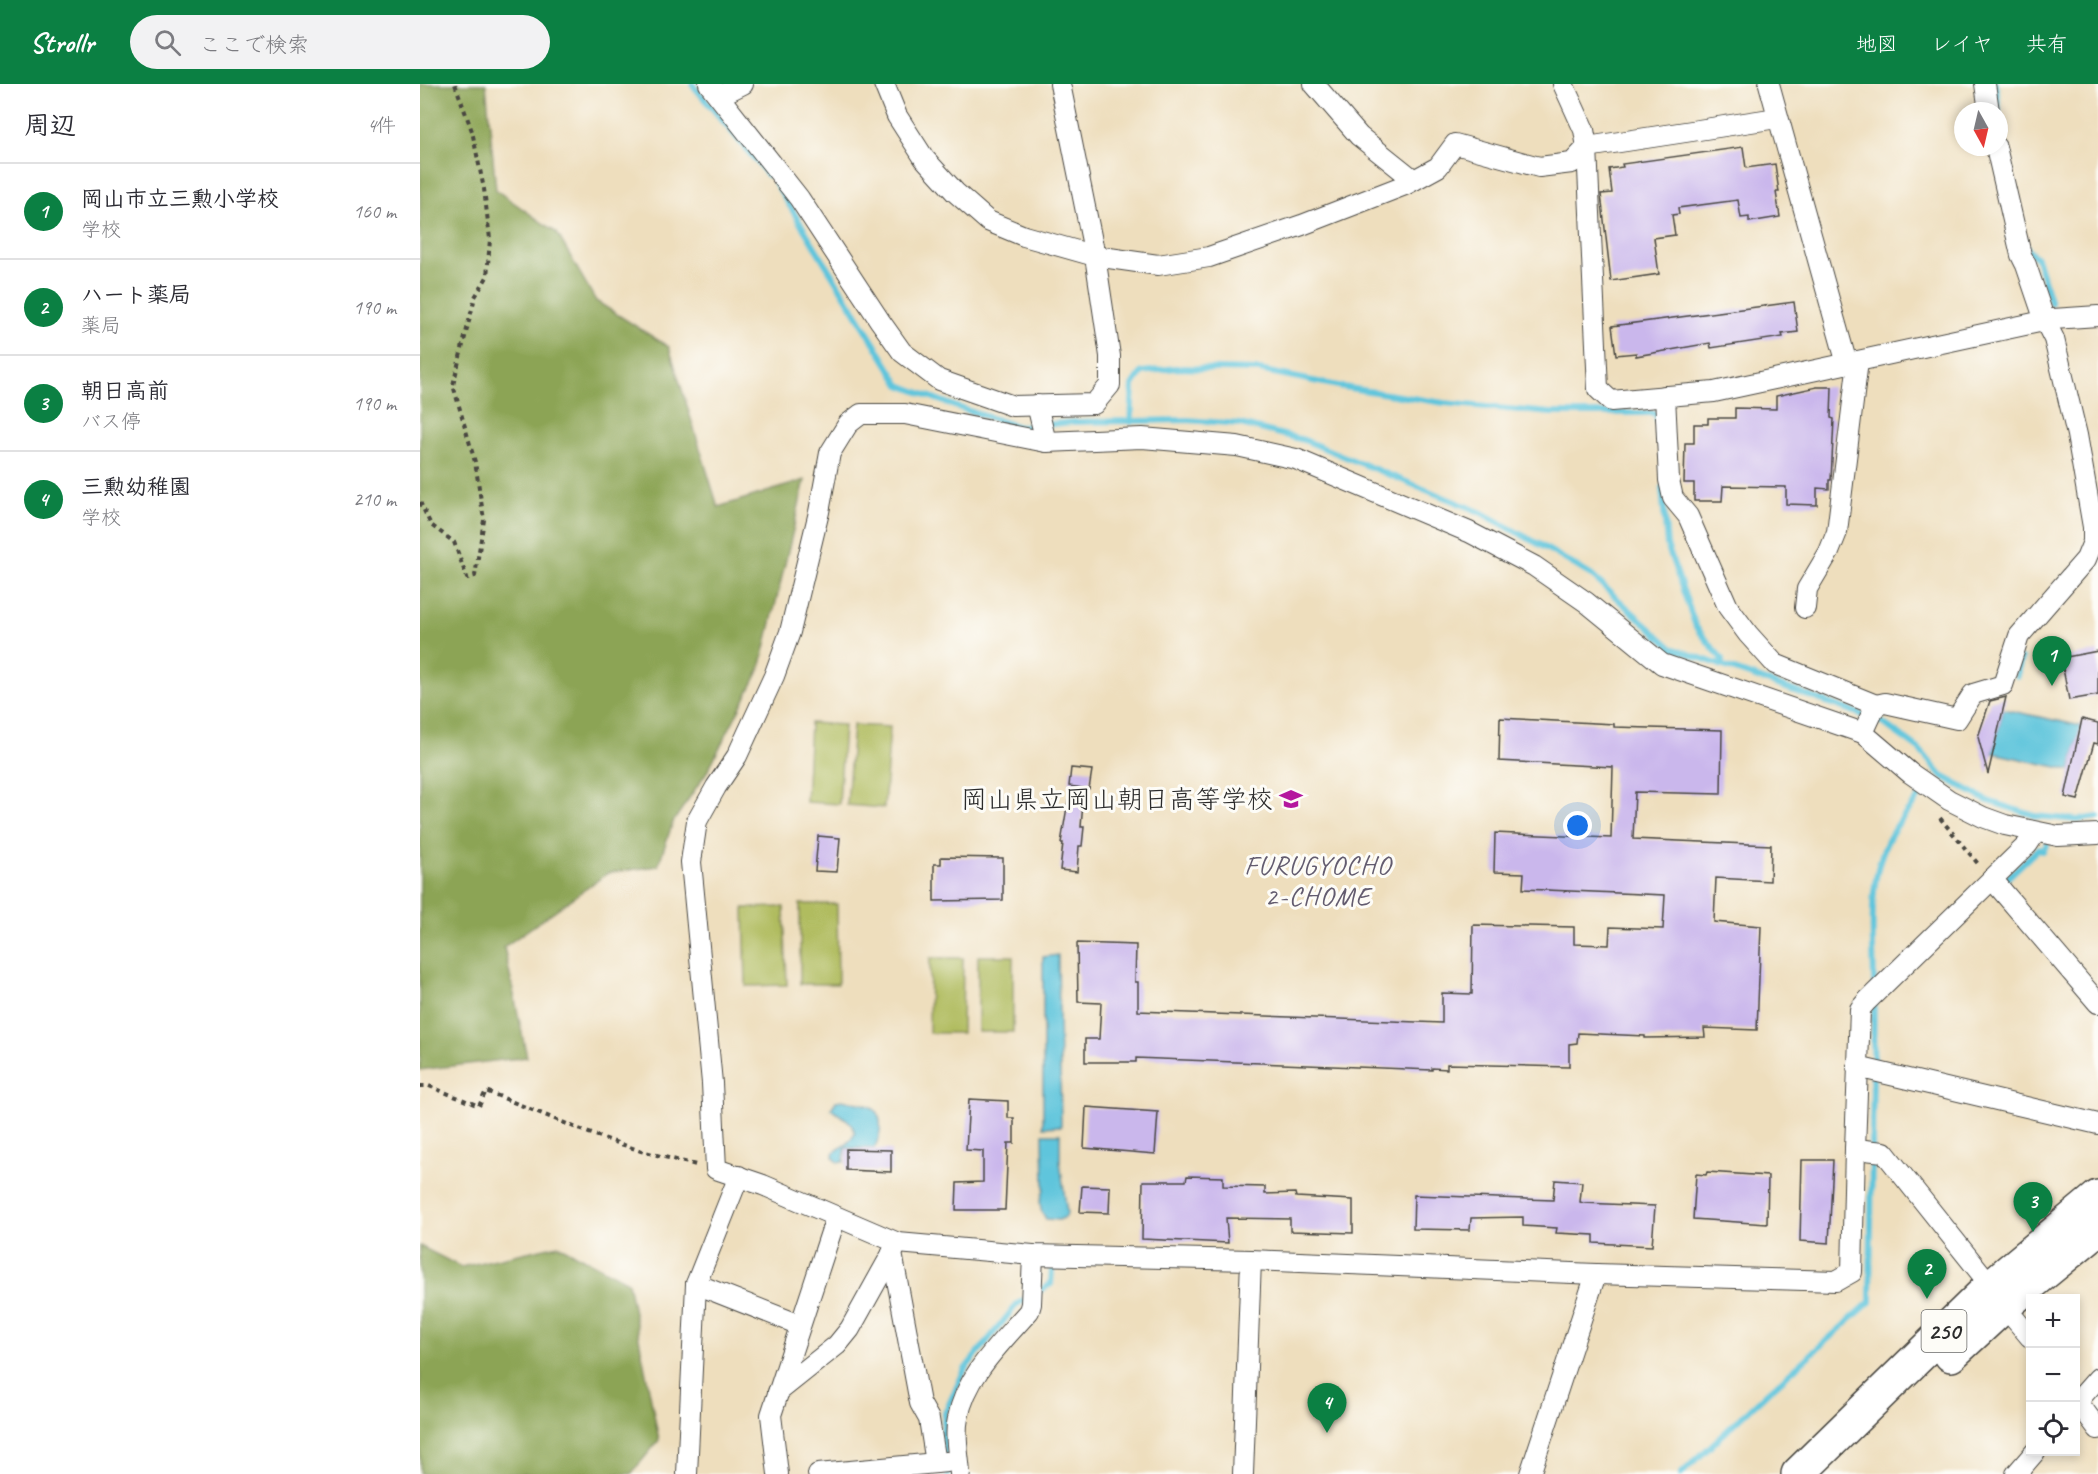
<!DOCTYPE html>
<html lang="ja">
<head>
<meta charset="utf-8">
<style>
  body { margin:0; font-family:Caveat,"Klee One",sans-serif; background:#f2f2f3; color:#2b2b33 }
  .controls { position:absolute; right:18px; bottom:18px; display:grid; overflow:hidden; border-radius:0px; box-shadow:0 3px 9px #0003 }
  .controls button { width:54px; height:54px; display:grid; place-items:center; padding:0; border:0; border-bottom:2px solid #e1e1e2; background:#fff; color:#2b2b33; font:30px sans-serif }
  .compass { position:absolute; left:1534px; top:18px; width:54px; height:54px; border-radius:50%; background:#fff; box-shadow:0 3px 9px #0003; rotate:172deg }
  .you { position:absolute; left:1158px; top:742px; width:21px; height:21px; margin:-15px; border:4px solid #fff; border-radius:50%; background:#1a73e8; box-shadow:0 0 0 9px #1a73e833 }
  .badge { display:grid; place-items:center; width:39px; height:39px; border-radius:50%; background:#0b8043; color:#fff; font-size:20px; font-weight:700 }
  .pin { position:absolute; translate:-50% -50px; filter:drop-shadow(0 2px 3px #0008) }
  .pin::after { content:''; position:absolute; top:32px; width:21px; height:18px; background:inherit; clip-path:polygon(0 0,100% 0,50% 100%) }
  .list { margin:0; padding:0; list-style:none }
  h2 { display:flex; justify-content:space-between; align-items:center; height:78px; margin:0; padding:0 24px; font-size:26px }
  h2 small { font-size:20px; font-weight:400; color:#7c7c81 }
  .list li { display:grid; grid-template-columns:39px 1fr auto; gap:18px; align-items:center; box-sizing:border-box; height:96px; padding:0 24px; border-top:2px solid #e1e1e2 }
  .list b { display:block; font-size:22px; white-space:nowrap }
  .list p { margin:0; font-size:20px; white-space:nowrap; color:#7c7c81 }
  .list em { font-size:20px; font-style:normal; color:#7c7c81 }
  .icon { flex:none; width:33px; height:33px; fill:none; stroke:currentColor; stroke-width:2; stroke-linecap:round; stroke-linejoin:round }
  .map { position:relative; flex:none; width:1678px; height:1390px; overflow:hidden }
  header { display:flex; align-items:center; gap:36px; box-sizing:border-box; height:84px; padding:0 30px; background:#0b8043; color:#fff }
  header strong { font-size:28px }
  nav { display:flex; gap:33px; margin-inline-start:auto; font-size:21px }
  .search { width:420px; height:54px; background:#f2f2f3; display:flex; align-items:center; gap:15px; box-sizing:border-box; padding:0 21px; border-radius:33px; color:#7c7c81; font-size:22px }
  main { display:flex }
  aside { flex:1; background:#fff }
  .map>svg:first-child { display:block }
  .green { fill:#b0bc5e; stroke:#6e7444; stroke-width:1.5 }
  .forest { fill:#8ca455; stroke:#5c6840; stroke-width:1.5 }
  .water { fill:#5fc5dc; stroke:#457884; stroke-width:1.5 }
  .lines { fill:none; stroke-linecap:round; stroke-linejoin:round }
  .stream { stroke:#5fc5dc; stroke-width:6 }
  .building { fill:#cab7ec }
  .street-casing { stroke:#484641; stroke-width:22 }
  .highway-casing { stroke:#484641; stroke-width:36 }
  .path { stroke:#484641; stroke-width:4; stroke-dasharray:4.5 4.5; stroke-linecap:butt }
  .street { stroke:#fff; stroke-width:20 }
  .highway { stroke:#fff; stroke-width:33 }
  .labels { text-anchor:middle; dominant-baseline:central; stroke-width:6; stroke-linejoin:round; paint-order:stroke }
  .shield { fill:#fdfcf7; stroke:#6a6a68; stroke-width:1.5 }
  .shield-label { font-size:24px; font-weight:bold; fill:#2b2b2b }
  .poi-label { font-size:26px; fill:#2b2b2b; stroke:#fdfcf7; text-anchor:end }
  .neighbourhood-label { font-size:27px; letter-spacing:1.5px; fill:#635c6f; stroke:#fdfcf7 }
</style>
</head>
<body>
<header>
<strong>Strollr</strong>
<div class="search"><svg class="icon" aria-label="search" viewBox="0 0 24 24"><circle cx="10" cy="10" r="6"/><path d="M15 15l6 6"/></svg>ここで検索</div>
<nav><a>地図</a><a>レイヤ</a><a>共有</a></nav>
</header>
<main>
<aside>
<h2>周辺<small>4件</small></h2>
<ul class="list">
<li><span class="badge">1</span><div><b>岡山市立三勲小学校</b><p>学校</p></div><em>160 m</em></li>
<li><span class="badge">2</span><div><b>ハート薬局</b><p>薬局</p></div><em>190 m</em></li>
<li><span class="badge">3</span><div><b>朝日高前</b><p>バス停</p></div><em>190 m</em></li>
<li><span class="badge">4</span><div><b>三勲幼稚園</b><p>学校</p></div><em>210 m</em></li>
</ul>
</aside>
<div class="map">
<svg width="1678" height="1390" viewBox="0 0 1678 1390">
  <rect width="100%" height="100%" fill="#fdfcf7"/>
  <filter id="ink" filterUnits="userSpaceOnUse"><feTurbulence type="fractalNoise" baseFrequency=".0167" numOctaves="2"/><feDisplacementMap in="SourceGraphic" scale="12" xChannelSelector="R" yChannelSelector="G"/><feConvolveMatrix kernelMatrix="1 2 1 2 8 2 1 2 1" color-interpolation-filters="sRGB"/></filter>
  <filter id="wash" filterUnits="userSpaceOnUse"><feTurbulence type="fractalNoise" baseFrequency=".008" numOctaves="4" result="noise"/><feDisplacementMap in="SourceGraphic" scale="24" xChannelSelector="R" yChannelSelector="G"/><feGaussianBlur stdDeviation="1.35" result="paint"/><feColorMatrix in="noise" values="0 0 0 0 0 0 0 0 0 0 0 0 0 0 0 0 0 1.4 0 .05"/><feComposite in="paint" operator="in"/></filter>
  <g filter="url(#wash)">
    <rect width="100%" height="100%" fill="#eedebd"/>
    <g class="green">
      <path d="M390 639 424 641 419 720 386 718Z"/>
      <path d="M433 641 470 643 464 724 427 721Z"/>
      <path d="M380 820H417L418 900H380Z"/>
      <path d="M364 823 367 901 326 902 324 824Z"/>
      <rect x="558" y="872" width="35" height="76"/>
      <path d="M510 874H543L542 949H509Z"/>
    </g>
    <g class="forest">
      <path d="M0 0H66L76 106 137 149 176 217 249 263 298 423 385 396 340 585 288 686 253 738 238 782 188 789 84 863 107 973 0 986Z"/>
      <path d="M138 1161 208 1198 239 1356 211 1390H0V1162L41 1183Z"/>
    </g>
    <g class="water">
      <path d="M1583 625 1661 642 1651 686 1573 669Z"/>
      <path d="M638 871 641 1042 623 1043V873Z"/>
      <path d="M422 1016C431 1018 443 1019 451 1023 465 1031 461 1053 454 1064H425L424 1078H418L413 1073 414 1068 427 1060 435 1050C432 1034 421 1033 411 1025L416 1017Z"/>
      <path d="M623 1050H640V1078L647 1129 646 1133 639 1136 626 1135 621 1126 620 1118 624 1105Z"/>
    </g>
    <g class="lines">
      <g class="stream">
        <path d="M272 0 348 91"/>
        <path d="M1576 0 1579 27"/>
        <path d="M1579 31 1584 62"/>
        <path d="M355 98 480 301 537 323 600 343 653 338 767 336 820 340 884 356 1060 428 1124 463 1171 491 1252 564 1460 637 1499 665 1522 692 1568 717 1616 732 1657 736 1678 733"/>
        <path d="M1607 163 1608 166 1617 174 1631 219"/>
        <path d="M711 338 713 301 722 288 756 284 839 286 923 303 1024 319 1131 329H1236L1237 337"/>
        <path d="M1242 404 1247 461 1276 543 1302 575V582"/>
        <path d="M1597 592 1601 575"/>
        <path d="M1583 798 1619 764 1623 767 1627 760"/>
        <path d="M1454 903C1454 853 1445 794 1472 749 1480 736 1491 724 1500 712"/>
        <path d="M528 1390 523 1349 525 1329 545 1285 597 1220 631 1200 632 1185"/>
        <path d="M1261 1390 1347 1309 1450 1218 1454 917"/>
      </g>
    </g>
    <g id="blocks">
      <g class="building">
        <path d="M1323 63 1326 84 1355 80 1359 108H1356L1360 133 1329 138V133L1321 134 1318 116 1258 124 1259 130 1252 131 1255 151 1234 154 1239 190 1191 197 1181 110 1192 109 1189 85 1203 83 1202 80Z"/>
        <path d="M1374 218 1378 248 1362 250 1363 253 1291 264 1290 259 1216 272V269L1196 271 1192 242Z"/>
        <path d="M1397 303H1412L1411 334 1414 335 1411 396H1409V405L1397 404V421L1366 420V403L1303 402 1302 417H1274V399H1264L1265 359H1274V340H1288V334H1315V324L1356 325V312Z"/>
        <path d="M1678 567V611L1649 616 1641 574Z"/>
        <path d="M1586 613 1568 690 1558 653 1570 617Z"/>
        <path d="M1080 634 1194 640V643L1302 646 1301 710 1215 708 1213 755 1351 761 1350 797 1296 794 1294 838 1341 842 1337 946 1284 944 1285 953 1225 954V952L1158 949 1157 959 1149 960V983L1027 980V985L1012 984V986L716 974V978H665V955H679L681 919 658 918 657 859 716 861 715 898H718V927L1022 939V909L1052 910 1053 841 1154 843V860L1189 861 1190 843 1243 845 1245 811 1103 805 1104 789 1074 788 1075 749 1191 754 1193 683 1079 677Z"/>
        <path d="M1662 635 1678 639V660L1674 659 1658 716 1645 713Z"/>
        <path d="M651 684 672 686 669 705 649 702Z"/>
        <path d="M648 717 663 719 661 743H664L662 762H659L657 788 640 786 643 759H641Z"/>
        <path d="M398 752 420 754 417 788 395 787Z"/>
        <path d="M521 773 583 774V816L514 817V780H521Z"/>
        <path d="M549 1015 588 1017V1034H594V1059H588L585 1126H536L537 1099 563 1098V1067L546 1066Z"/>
        <path d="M666 1023 738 1028 735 1070 664 1064Z"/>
        <path d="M426 1065 471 1066V1088L426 1086Z"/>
        <path d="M1382 1076H1413L1409 1159 1380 1157Z"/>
        <path d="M1287 1088 1348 1092 1347 1140 1273 1135 1276 1090 1286 1091Z"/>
        <path d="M767 1092 803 1093V1102L845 1103V1110L875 1109 876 1113 933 1116V1149L870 1147V1135L806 1134 808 1159 722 1155 723 1097H766Z"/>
        <path d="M1135 1096 1162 1098 1160 1118 1163 1119 1235 1122 1232 1162 1174 1159V1151L1136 1149 1137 1144 1103 1142V1133L1051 1134 1050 1146 993 1145 994 1111 1133 1116Z"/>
        <path d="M662 1102 690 1103 689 1129 660 1128Z"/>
      </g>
    </g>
  </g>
  <g filter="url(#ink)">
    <use href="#blocks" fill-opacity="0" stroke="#484641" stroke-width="1.5"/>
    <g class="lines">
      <g class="street-casing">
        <g id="street">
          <path d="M289 0 379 114 460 237 482 268 519 296 593 322 674 320 690 301V272L675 172 640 0"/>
          <path d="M464 0 477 32 504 74 535 108 568 137 604 152 675 172 738 181 789 173 882 141 985 101 1018 83 1035 60 1119 83 1152 79 1167 63 1357 34"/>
          <path d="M894 0 939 52 994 96"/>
          <path d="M1143 0 1164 46 1167 63 1178 305 1191 317 1294 308 1633 235 1678 232"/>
          <path d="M1349 0 1427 280"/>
          <path d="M1565 0 1569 27"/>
          <path d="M299 12 323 0"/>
          <path d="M1245 312 1249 396 1253 414 1268 432 1308 523 1328 550 1355 580 1456 621"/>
          <path d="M617 321 626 358"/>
          <path d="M1385 524 1387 505 1409 468 1417 448 1438 277"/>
          <path d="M1443 649 1456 621 1465 619 1537 635 1553 610 1583 601 1599 552 1666 475 1673 458V443L1657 351 1634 255 1625 237 1606 181 1601 171 1576 63"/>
          <path d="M1616 748 1608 760 1447 917 1440 925 1435 1065 1432 1188 1416 1197 1176 1190 831 1176 613 1171 478 1159 343 1101 296 1085 292 999 271 778 277 737 296 703 317 672 354 592 370 548 399 428 410 369 428 340 441 330H485L626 358 722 354 817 362 876 375 1049 448 1114 482 1166 518 1242 580 1443 649 1490 689 1529 716 1563 733 1585 741 1638 752 1678 750"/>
          <path d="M1572 795 1678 919"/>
          <path d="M1437 983 1678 1040"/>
          <path d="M1435 1065 1464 1068 1571 1202"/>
          <path d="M472 1169 500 1319 509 1335 516 1379"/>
          <path d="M276 1200 380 1241"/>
          <path d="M1584 1222 1610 1253"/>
          <path d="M358 1308 417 1261 430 1245 475 1164"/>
          <path d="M1657 1317 1678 1345"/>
          <path d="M1656 1319 1678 1294"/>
          <path d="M267 1390 276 1200 319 1092"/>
          <path d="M358 1390 351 1331 416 1133"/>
          <path d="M398 1390 527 1378"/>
          <path d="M540 1390C539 1373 534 1351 538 1334 546 1291 581 1259 609 1227L611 1220 613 1171"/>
          <path d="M823 1390 831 1176"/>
          <path d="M1110 1390 1176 1190"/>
          <path d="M1596 1390 1615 1368"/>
        </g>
      </g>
      <g class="highway-casing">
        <g id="highway">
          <path d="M1531 1271 1584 1222 1678 1145"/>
          <path d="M1378 1390 1571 1202 1678 1113"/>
        </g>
      </g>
      <g class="path">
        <path d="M0 418 11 441 34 458 47 494 55 492 64 436 55 378 33 301 55 213 67 193 70 155 64 105 52 47 35 0"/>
        <path d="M1520 734 1559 781"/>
        <path d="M0 1002H9L59 1022 66 1007 169 1049 221 1067 276 1081"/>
      </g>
      <use href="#street" class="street"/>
      <use href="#highway" class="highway"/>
    </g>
  </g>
  <defs>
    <g id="school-bare" transform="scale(1.8)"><path d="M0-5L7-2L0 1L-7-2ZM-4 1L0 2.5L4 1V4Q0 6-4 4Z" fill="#b5179e" stroke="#fdfcf7" stroke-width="2.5" paint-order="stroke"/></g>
  </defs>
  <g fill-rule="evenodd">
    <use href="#school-bare" x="871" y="715"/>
  </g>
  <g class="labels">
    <rect class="shield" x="1501.5" y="1226" width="45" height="42" rx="4.5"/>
    <g class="shield-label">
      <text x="1524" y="1247">250</text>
    </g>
    <g class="poi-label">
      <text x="853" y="715">岡山県立岡山朝日高等学校</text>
    </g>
    <g class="neighbourhood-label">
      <text x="898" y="781">FURUGYOCHO<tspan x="898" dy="31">2-CHOME</tspan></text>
    </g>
  </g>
</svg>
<div class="controls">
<button>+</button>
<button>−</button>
<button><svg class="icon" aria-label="locate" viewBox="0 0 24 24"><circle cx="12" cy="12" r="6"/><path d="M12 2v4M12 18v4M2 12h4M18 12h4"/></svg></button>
</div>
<svg class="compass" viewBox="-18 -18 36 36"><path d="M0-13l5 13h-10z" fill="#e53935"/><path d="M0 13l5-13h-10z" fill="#7c7c81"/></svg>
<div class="you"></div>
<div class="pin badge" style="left:1632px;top:602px">1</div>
<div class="pin badge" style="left:1507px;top:1215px">2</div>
<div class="pin badge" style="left:1613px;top:1148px">3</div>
<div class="pin badge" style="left:907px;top:1349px">4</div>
</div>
</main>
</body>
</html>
